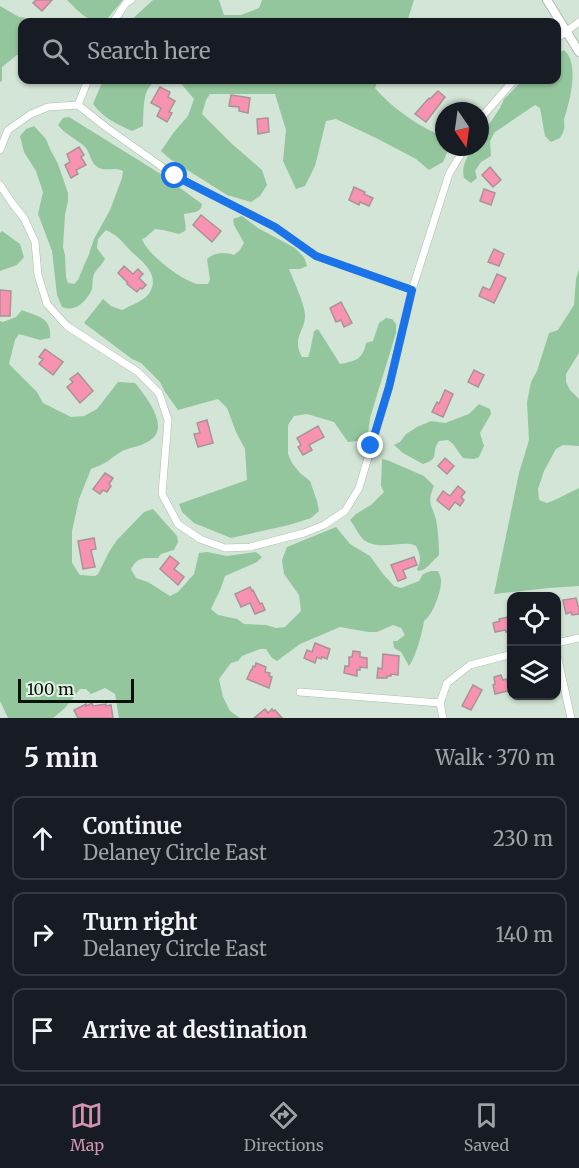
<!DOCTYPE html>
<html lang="en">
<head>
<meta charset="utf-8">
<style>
  body { margin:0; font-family:Merriweather,serif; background:#242831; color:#f1f3f6 }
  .controls { position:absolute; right:18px; bottom:18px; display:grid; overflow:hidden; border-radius:12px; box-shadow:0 2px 4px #0004 }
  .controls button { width:54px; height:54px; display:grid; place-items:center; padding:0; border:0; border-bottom:2px solid #363941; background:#171b24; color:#f1f3f6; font:30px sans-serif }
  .compass { position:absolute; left:435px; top:102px; width:54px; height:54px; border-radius:50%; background:#171b24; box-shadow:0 2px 4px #0004; rotate:167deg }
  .scale { position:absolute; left:18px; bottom:15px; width:116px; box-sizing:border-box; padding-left:6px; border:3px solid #0b120d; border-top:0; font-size:16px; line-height:21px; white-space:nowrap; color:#0b120d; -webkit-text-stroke:4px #e0f3e3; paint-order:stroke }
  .stop { position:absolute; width:18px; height:18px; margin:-14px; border:4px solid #1a73e8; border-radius:50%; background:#fff }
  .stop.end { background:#1a73e8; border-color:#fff; box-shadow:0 2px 6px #0008 }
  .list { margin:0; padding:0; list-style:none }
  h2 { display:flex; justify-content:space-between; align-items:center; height:78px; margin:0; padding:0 24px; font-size:26px }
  h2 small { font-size:20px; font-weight:400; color:#9ea1a6 }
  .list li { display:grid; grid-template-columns:39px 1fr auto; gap:18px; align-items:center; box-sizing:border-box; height:84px; margin:0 12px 12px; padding:0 12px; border:2px solid #363941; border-radius:12px }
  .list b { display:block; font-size:22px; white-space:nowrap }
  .list p { margin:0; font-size:20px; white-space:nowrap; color:#9ea1a6 }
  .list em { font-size:20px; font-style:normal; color:#9ea1a6 }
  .icon { flex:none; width:33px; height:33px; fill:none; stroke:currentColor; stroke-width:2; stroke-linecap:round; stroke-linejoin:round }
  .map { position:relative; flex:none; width:579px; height:718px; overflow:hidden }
  .search { position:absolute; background:#171b24; box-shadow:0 2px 4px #0004; left:18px; right:18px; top:18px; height:66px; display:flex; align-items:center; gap:15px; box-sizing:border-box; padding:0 21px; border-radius:12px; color:#9ea1a6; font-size:22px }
  .sheet { height:366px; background:#171b24 }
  nav { display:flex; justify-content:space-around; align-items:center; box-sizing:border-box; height:84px; border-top:2px solid #363941; background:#171b24; font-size:16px; color:#9ea1a6 }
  nav a { display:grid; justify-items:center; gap:3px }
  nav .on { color:#d293b0 }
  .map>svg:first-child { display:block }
  .green { fill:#94c69e }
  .building { fill:#f793b0; stroke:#a99398; stroke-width:1.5 }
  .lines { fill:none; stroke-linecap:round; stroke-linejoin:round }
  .minor-casing { stroke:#abbdae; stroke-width:8 }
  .tertiary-casing { stroke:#abbdae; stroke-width:10 }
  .minor { stroke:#fff; stroke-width:7 }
  .tertiary { stroke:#fff; stroke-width:8 }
  .route { stroke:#1a73e8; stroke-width:8 }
</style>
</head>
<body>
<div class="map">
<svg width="579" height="718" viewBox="0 0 579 718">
  <rect width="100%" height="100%" fill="#d3e5d6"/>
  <g class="green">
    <path d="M67 0H123L106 20C93 28 76 9 67 0Z"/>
    <path d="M153 0H219L224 15H241L259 8 262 0H414L407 22H129Z"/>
    <path d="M0 6 19 17 55 22H22V55H17L2 67V81L0 82Z"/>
    <path d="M564 50C579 63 571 97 565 116 563 121 565 125 564 130 563 133 561 136 560 138L551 142 545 136 540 108 535 105 495 132 490 141 491 156 481 162 475 171 477 178 471 183 464 178C461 166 467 157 474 147H480V138L500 108 504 99 523 80H556L557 54Z"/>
    <path d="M103 80H162C141 82 144 110 143 126L132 131C115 123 105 119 93 104Z"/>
    <path d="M178 80H378L375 88C393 109 418 126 444 137V147L449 148 443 162 429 170 416 159 378 139 336 119 326 121 315 166 305 186 296 189 283 161 286 130 275 94H210L206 100 202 114 231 143 262 170 267 185 260 196 251 202 227 195 170 159 161 151 174 132 188 116 194 99Z"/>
    <path d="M69 117 164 176 202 204C201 214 192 212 184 214 184 220 187 225 185 231L179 234 163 230 155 229 145 238 142 239C147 254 182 281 198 284 199 284 207 284 208 284L210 280 207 259C215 252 224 252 234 255L240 250 244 243 234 225 233 219 242 216 258 228 295 248 304 257 307 266 300 269H289C293 279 305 305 305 315 306 330 291 337 302 357H308L310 351 314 331 318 329 340 364C356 361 363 359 366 343L373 341 379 323 386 318 392 319 396 324V333L370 418 368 433 358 441 348 442 334 422 307 414 294 416 288 425V454L292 463 300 473 310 481 317 501 319 511 311 518 289 525 231 538 194 523 182 512 179 504 247 480 245 449 236 432 227 408 218 399 178 410 165 392 160 382 141 363 132 359 84 323 103 299 111 306 122 310C131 305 145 301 150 292 161 272 138 259 128 248 119 238 119 237 106 230L98 239 97 248 105 259C102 265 96 270 94 274 92 279 93 284 92 289 87 301 75 313 62 307L57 295 52 251 38 214 43 192 36 171 24 152 20 136 26 129 34 126 46 139 50 149 58 164 68 193V201L65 215 63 247 65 255 66 277 68 283 74 284 78 280 85 263 88 257 94 239 110 210 122 178 123 171C113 166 105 173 96 166 90 161 90 151 84 146 75 138 66 135 58 125L63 118Z"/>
    <path d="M2 231 20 244 24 257 17 265 0 271V233Z"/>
    <path d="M579 269V353L566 374V382L570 390 579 399V446L563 445 556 449 544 471 538 489 539 500 547 503C558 499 568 493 579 488V586L549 588 494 594 519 473 529 440 527 402 531 382 537 371 549 333 558 330 574 305 576 279Z"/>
    <path d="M22 310C38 317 52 317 50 338L40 340 19 334 15 340 9 364 37 392 43 403 71 417 84 416 97 409 118 382 135 383C145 395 167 423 154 437 147 445 133 447 124 450 118 453 113 457 108 461 103 464 97 467 91 469L79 499 72 531V563L80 575 95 576 98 574 109 552 117 540 144 512 153 509 177 536 178 542 174 550 161 554 158 558C144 558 138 556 131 569L136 578 148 582 170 596 178 592 194 574 199 553 207 552 227 556 256 552 262 557 257 562 225 576 221 588 211 609 218 615 237 619 244 624 266 625 276 628 285 627 301 611 299 595 284 574 282 560 287 547 336 527 350 544 370 556 383 574 394 586 401 588 419 581 423 574 431 571H438C439 574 441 577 441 580 442 591 432 616 424 621 423 631 415 659 409 666L401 652 394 648 393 641H397L405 635 401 628 393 625 377 632H368L340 627 300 644 277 661 272 658 266 649H260L242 656 238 661 231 663 219 679 223 697 230 711 240 718H119L115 694 105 688 91 694 86 689H80L65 708 53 718H8L0 701V321L3 322 16 317Z"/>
    <path d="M479 404 490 409 491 414 480 433 484 446 479 457 474 459 463 458 453 444 448 440 439 441C430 453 441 459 423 464L403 453 394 445 400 442 406 434 417 427 431 421 445 423 469 414Z"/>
    <path d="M382 459 387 460 424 476 434 486C427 502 431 504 436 519 438 530 439 544 439 555L428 566 423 570 418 571 417 569C422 560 420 554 416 546 404 539 381 552 364 540 360 537 354 525 350 520L356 514 371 505 384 492 381 486Z"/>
  </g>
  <g class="building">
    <path d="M36 0H52L42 11 33 3Z"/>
    <path d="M160 87 170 92 168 97 175 101 169 112 172 113 167 122 157 116 161 108 151 103Z"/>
    <path d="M438 91 445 97 426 122 415 114 429 98 430 99Z"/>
    <path d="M231 95 250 98 248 113 239 111V107L229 106Z"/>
    <path d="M268 118 269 132 258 134 257 119Z"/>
    <path d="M79 147 84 155 81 157 86 165 76 170 78 174 71 178 65 165 70 162 67 154Z"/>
    <path d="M490 167 501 180 493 187 482 175Z"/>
    <path d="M354 187 365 192 364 194 373 198 369 206 360 202 359 205 349 200Z"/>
    <path d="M484 189 495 193 491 205 480 201Z"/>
    <path d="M201 215 221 231 212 242 193 225Z"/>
    <path d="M494 249 504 254 499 266 488 262Z"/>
    <path d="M124 266 133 274 138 269 143 274 139 278 146 285 142 289 140 288 137 292 127 284 128 283 118 273Z"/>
    <path d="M497 274 506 278 494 303 479 296 483 287 490 290Z"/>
    <path d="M0 290 11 291 10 316H0Z"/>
    <path d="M341 302 352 323 344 327 341 320 336 322 330 308Z"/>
    <path d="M45 349 63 362 53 375 39 364 43 359 39 357Z"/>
    <path d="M474 370 484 375 478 387 468 382Z"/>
    <path d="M78 373 93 391 80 403 67 387 73 382 70 379Z"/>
    <path d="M445 390 453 394 443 417 432 412 437 402 439 404Z"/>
    <path d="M207 420 213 443 198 447 194 434 200 433 197 423Z"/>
    <path d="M318 426 324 437 309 445 312 450 303 455 298 447 301 445 297 438Z"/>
    <path d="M445 458 454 466 447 474 438 466Z"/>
    <path d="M105 473 113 478 109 484 111 486 107 492 103 490 100 494 93 489Z"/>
    <path d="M458 486 465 492 461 497 464 500 460 506 455 502 449 510 437 500 443 491 450 496Z"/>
    <path d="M94 538 96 549 91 550 95 567 83 569 78 541Z"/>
    <path d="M170 556 179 563 174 569 184 577 178 585 160 569Z"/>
    <path d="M414 557 417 565 403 570 406 578 398 581 391 565Z"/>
    <path d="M250 587 252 591 253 590 260 604 262 603 265 610 255 614 250 603 241 607 235 594Z"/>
    <path d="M576 598 578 606H579V614L572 615 571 612 566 614 563 600Z"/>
    <path d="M512 616V630L506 632 505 630 495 632 493 623 500 621 499 619Z"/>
    <path d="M315 643 330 649 327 659 322 657 321 659 317 657 315 663 304 658 307 650 312 652Z"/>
    <path d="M353 651 360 652V657L367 658V668L360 667V670H357V676L344 673 345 666H349V657H352Z"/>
    <path d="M383 654 399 656 398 675 391 674V676H387V678H377L378 668 382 669Z"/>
    <path d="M256 663 266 667 265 672 270 673 269 676 272 677 269 688 247 679 251 670H252L253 666 255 667Z"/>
    <path d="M501 675 503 680 506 679 507 682 510 681 512 690 495 694 493 685 495 684 494 677Z"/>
    <path d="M473 685 482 690 471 710 462 706Z"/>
    <path d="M92 703 93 706 106 704V706L111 705 113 718H78L74 710 86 704V706Z"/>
    <path d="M265 709 268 713 272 709 273 711 275 710 282 718H254Z"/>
  </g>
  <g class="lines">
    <g class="minor-casing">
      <g id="minor">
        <path d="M113 22 126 3 131 0"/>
        <path d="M556 39 579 22"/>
        <path d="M78 105 88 80"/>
        <path d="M480 119 514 80"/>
        <path d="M0 150 8 130 31 114 48 107 78 105 107 128 175 176 275 227 316 256 412 290"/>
        <path d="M0 185 12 203 24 218 35 242 38 275 47 304 67 326 138 372 159 393 168 420 162 494 178 524 200 539 225 548 250 547 304 533 324 525 345 511 359 488 389 387 412 290 449 174 465 147"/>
        <path d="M556 643 579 638"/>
        <path d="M556 650 571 718"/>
        <path d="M300 692 440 703"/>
        <path d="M440 703 447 683 470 665 512 654"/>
        <path d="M440 703 443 718"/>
      </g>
    </g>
    <g class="tertiary-casing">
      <path id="tertiary" d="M547 0 579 52"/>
    </g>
    <use href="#minor" class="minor"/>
    <use href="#tertiary" class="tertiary"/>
  </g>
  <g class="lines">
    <path class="route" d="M175 176 275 227 316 256 412 290 389 387 371 446"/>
  </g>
</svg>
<div class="controls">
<button><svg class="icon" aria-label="locate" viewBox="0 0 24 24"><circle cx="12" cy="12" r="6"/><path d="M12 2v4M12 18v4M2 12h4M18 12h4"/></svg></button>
<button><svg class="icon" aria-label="layers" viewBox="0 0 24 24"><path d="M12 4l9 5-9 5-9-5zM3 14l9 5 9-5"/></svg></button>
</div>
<svg class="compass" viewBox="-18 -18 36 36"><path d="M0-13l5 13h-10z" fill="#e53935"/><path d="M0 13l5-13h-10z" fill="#9ea1a6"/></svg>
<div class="scale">100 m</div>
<div class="stop" style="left:175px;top:176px"></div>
<div class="stop end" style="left:371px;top:446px"></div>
<div class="search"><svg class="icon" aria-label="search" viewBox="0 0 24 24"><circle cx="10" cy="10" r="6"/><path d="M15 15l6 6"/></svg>Search here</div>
</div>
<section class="sheet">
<h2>5 min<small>Walk · 370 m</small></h2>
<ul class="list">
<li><svg class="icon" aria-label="ahead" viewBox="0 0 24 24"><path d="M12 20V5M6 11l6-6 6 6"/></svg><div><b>Continue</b><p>Delaney Circle East</p></div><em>230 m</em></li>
<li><svg class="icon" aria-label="right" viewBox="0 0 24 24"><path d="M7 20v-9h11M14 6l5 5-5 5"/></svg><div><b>Turn right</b><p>Delaney Circle East</p></div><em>140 m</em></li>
<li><svg class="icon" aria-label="arrive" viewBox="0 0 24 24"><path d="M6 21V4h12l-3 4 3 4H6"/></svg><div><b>Arrive at destination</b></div></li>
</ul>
</section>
<nav>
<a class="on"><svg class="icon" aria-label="map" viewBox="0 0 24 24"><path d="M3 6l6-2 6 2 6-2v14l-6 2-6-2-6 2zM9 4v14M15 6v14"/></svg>Map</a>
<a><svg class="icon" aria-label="directions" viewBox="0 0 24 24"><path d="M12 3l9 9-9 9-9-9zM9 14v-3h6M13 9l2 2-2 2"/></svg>Directions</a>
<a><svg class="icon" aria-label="saved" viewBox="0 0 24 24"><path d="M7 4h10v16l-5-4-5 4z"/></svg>Saved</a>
</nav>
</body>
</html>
